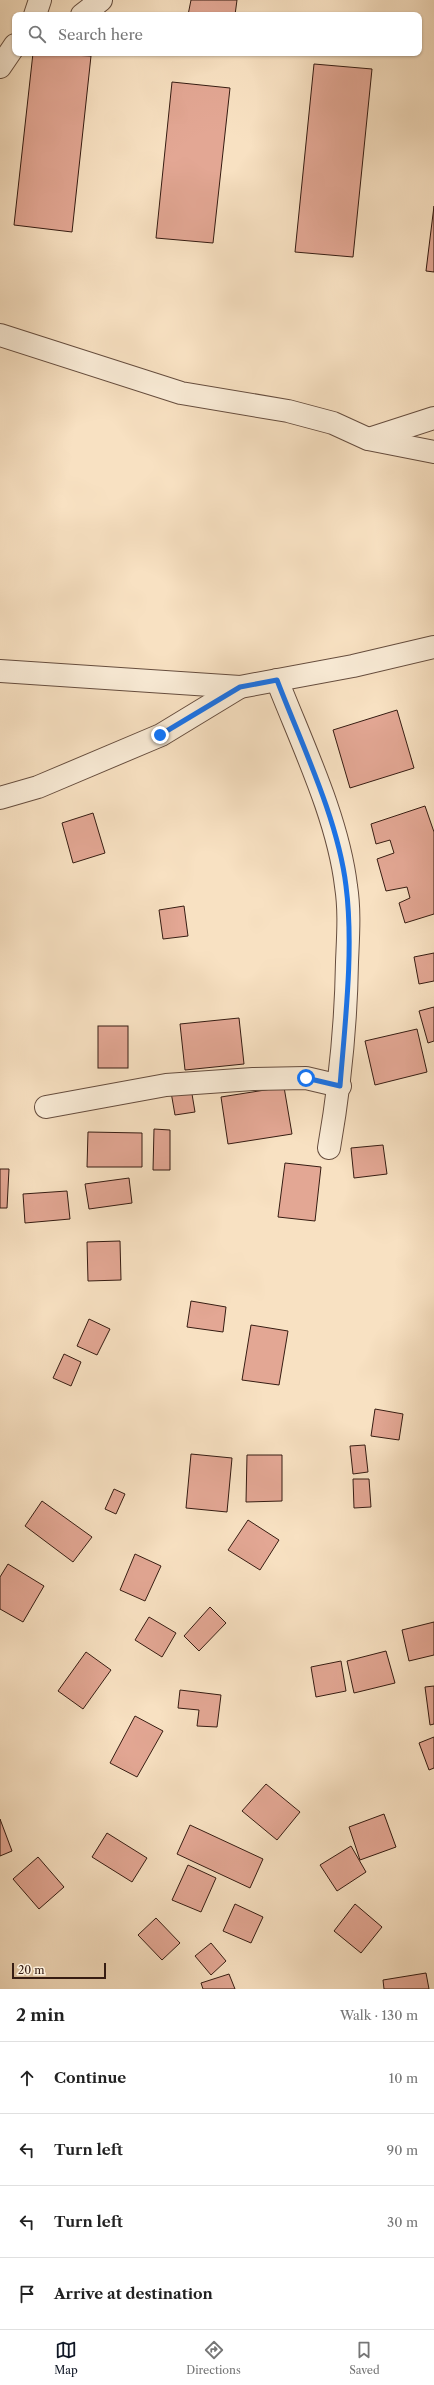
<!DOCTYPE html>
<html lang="en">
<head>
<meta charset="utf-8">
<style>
  body { margin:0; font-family:"Libre Caslon Text",serif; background:#f6f6f6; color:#222 }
  .scale { position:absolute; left:12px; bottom:10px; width:94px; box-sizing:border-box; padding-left:4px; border:2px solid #361c12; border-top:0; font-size:11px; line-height:14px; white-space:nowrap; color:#361c12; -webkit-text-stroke:3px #faecd7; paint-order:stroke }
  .stop { position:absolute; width:12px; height:12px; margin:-9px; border:3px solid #1a73e8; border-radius:50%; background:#fff }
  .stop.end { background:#1a73e8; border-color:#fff; box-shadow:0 1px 4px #0008 }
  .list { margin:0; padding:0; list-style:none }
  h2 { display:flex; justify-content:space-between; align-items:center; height:52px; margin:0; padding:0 16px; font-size:17px }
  h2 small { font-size:13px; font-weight:400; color:#767676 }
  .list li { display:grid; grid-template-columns:26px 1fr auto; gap:12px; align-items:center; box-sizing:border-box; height:72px; padding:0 16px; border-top:1px solid #e0e0e0 }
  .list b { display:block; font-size:15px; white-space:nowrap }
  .list em { font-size:13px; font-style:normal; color:#767676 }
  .icon { flex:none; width:22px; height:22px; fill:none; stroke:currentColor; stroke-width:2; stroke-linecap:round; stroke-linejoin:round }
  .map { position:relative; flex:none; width:434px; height:1989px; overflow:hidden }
  .search { position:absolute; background:#fff; box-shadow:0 1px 3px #0004; left:12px; right:12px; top:12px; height:44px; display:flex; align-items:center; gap:10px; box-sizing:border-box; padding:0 14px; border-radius:8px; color:#767676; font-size:15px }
  .sheet { height:340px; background:#fff }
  nav { display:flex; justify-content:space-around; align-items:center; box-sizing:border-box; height:56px; border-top:1px solid #e0e0e0; background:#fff; font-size:11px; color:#767676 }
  nav a { display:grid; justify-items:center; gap:2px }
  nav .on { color:#111827 }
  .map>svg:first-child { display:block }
  .building { fill:#e3a794; stroke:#361c12 }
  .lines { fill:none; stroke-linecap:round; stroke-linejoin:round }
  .minor-casing { stroke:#664d3e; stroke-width:24 }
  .tertiary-casing { stroke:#664d3e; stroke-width:24 }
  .minor { stroke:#faecd7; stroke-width:22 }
  .tertiary { stroke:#faecd7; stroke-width:22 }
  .route { stroke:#1a73e8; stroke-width:5 }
</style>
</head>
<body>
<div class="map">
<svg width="434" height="1989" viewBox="0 0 434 1989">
  <rect width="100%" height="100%" fill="#f8e1c2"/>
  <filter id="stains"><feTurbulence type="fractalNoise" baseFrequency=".005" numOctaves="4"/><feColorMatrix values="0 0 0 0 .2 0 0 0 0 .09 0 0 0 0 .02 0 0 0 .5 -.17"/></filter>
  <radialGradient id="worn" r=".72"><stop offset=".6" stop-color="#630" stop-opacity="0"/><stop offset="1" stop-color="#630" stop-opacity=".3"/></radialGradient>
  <g class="building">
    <path d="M191 0H237L235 15H188Z"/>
    <path d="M33 53 91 56 72 232 14 225Z"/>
    <path d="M314 64 372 69 353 257 295 252Z"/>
    <path d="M172 82 230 88 213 243 156 238Z"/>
    <path d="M434 206V272L426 271Z"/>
    <path d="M397 710 414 768 350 788 333 730Z"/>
    <path d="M425 806 434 832V914L405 923 399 903 410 898 407 887 386 891 377 859 394 853 390 840 376 844 371 824Z"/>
    <path d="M93 813 105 853 73 863 62 823Z"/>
    <path d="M184 906 188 936 163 939 159 910Z"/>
    <path d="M434 953V981L419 984 414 957Z"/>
    <path d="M434 1007V1041L428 1043 419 1011Z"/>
    <path d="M239 1018 244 1064 185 1070 180 1024Z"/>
    <rect x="98" y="1026" width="30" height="42"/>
    <path d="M417 1029 427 1072 375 1085 365 1041Z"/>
    <path d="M284 1087 292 1134 228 1144 221 1097Z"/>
    <path d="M191 1088 195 1112 175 1115 171 1092Z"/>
    <path d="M154 1129 170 1130V1170H153Z"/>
    <path d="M88 1132 142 1133V1167H87Z"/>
    <path d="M383 1145 387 1174 354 1178 351 1148Z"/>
    <path d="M285 1163 321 1167 315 1221 278 1217Z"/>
    <path d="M0 1169H9L7 1208H0Z"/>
    <path d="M129 1178 132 1203 89 1209 85 1184Z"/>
    <path d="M67 1191 70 1219 25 1223 23 1194Z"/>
    <path d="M120 1241 121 1280 88 1281 87 1242Z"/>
    <path d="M191 1301 226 1307 223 1332 187 1327Z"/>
    <path d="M89 1319 110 1329 97 1355 77 1346Z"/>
    <path d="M251 1325 288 1331 279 1385 242 1380Z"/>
    <path d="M64 1354 81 1362 71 1386 53 1378Z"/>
    <path d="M375 1409 403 1414 399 1440 371 1436Z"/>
    <path d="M365 1445 368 1472 353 1474 350 1446Z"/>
    <path d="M191 1454 232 1458 227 1512 186 1508Z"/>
    <path d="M247 1455H282V1501L246 1502Z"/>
    <path d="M353 1479H369L371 1507 354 1508Z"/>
    <path d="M114 1489 125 1494 116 1514 105 1509Z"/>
    <path d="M42 1501 92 1537 73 1562 25 1526Z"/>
    <path d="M248 1520 279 1540 260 1570 228 1550Z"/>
    <path d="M135 1554 161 1566 145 1601 120 1590Z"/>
    <path d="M8 1564 44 1586 23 1622 0 1609V1577Z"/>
    <path d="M210 1607 226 1623 199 1651 184 1636Z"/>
    <path d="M149 1617 176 1633 162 1657 135 1640Z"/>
    <path d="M434 1622V1655L409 1661 402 1630Z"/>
    <path d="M386 1651 395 1683 354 1693 347 1661Z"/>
    <path d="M86 1652 111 1670 83 1709 58 1691Z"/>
    <path d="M341 1661 346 1691 316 1697 311 1667Z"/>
    <path d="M434 1686V1724L430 1725 425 1687Z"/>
    <path d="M180 1690 221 1695 217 1727 197 1726 199 1710 178 1708Z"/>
    <path d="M135 1716 163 1731 137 1777 110 1763Z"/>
    <path d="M434 1737V1768L429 1770 419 1743Z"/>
    <path d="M266 1784 300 1812 277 1840 242 1811Z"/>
    <path d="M384 1814 396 1847 360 1860 349 1827Z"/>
    <path d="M0 1819 12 1851 0 1856Z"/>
    <path d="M190 1825 263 1859 250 1888 177 1854Z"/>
    <path d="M107 1833 147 1858 132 1882 92 1857Z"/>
    <path d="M351 1846 366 1872 337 1891 320 1865Z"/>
    <path d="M38 1857 64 1887 39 1909 13 1879Z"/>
    <path d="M188 1865 216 1878 201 1912 172 1900Z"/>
    <path d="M235 1904 263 1917 251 1943 223 1931Z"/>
    <path d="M355 1904 382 1927 361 1953 334 1931Z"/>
    <path d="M156 1918 180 1943 162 1960 138 1935Z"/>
    <path d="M211 1943 226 1961 211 1975 195 1956Z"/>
    <path d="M426 1973 429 1989H384L383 1980Z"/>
    <path d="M229 1974 235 1989H203L201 1983Z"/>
  </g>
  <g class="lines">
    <g class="minor-casing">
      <g id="minor">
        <path d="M35 15 40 0"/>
        <path d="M82 15 101 0"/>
        <path d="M0 67 15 45"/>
        <path d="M0 335 181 393 288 411 333 423 368 439 434 452"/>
        <path d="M369 439 434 418"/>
        <path d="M277 680C302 744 338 818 346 886 350 911 348 937 347 962 346 1025 340 1085 329 1148"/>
        <path d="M0 798 38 787 161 735 240 687"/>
        <path d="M46 1107 166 1085 253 1079 306 1078 340 1086"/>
      </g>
    </g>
    <g class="tertiary-casing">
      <path id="tertiary" d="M0 671 240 687 353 666 434 647"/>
    </g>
    <use href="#minor" class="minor"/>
    <use href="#tertiary" class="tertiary"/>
  </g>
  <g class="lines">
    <path class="route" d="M160 735 240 687 277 680C301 743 338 819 346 886 354 948 345 1023 340 1086L306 1078"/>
  </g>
  <rect width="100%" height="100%" filter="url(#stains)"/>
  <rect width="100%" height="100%" fill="url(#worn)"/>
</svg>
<div class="scale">20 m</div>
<div class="stop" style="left:306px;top:1078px"></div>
<div class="stop end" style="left:160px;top:735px"></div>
<div class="search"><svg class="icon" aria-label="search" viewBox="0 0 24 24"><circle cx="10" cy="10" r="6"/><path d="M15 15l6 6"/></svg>Search here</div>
</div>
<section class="sheet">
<h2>2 min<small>Walk · 130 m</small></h2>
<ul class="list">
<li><svg class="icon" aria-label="ahead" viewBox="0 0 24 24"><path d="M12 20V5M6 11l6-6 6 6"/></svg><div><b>Continue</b></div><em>10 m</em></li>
<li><svg class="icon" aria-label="left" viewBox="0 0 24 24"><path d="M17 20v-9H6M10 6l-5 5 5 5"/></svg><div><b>Turn left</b></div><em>90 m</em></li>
<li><svg class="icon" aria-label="left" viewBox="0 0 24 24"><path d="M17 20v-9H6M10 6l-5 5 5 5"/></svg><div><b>Turn left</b></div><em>30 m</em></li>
<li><svg class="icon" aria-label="arrive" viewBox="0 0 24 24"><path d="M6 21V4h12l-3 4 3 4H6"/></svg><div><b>Arrive at destination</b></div></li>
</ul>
</section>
<nav>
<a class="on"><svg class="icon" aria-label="map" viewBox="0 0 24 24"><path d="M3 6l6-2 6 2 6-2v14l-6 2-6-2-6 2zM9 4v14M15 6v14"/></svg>Map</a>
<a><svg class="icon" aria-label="directions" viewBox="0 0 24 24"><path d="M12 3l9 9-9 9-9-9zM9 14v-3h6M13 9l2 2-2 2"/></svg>Directions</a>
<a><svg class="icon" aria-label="saved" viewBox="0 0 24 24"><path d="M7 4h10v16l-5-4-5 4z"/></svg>Saved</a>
</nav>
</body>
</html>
